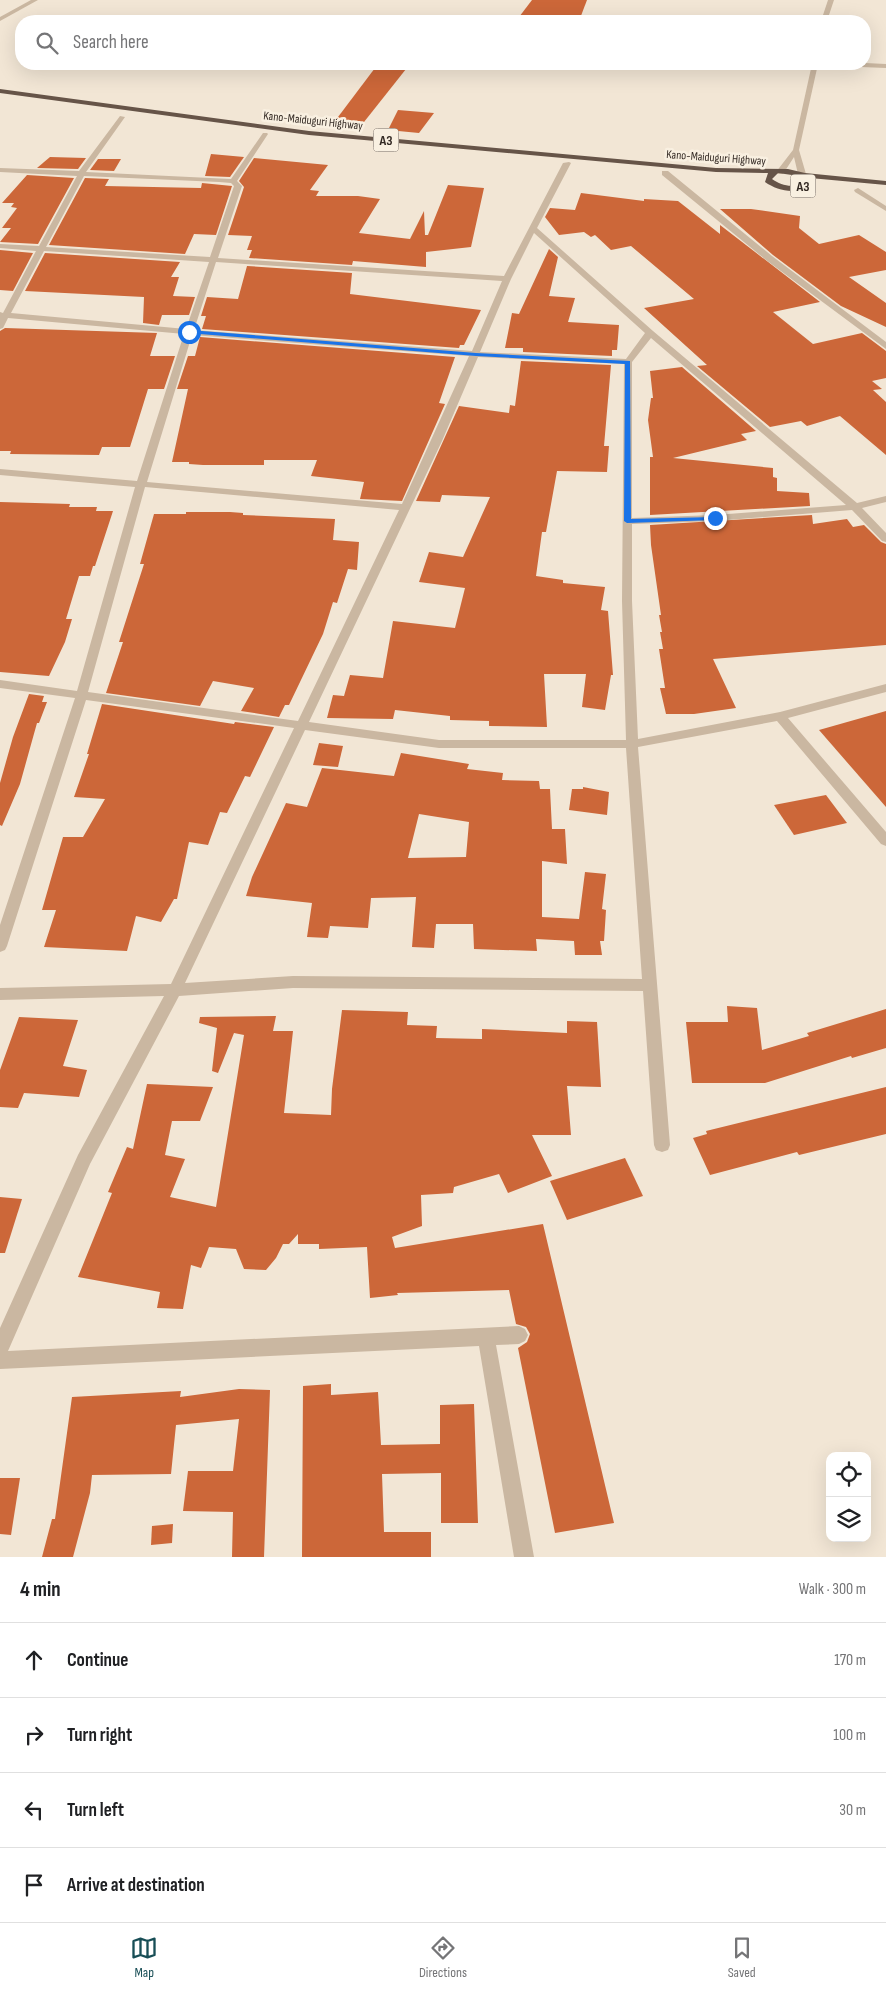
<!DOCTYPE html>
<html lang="en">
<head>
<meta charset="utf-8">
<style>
  body { margin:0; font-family:"Sofia Sans Condensed",sans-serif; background:#f6f6f6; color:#202124 }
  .controls { position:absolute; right:15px; bottom:15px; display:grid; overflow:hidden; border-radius:10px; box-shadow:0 5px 20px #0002 }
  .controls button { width:45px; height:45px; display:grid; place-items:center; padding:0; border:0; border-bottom:1px solid #e0e0e0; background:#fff; color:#202124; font:25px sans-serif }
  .stop { position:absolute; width:15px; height:15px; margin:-11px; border:4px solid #1a73e8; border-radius:50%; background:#fff }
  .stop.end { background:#1a73e8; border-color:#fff; box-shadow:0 1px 5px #0008 }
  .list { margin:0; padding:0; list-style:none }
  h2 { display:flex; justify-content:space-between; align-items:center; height:65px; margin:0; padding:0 20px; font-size:21px }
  h2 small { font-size:16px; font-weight:400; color:#757577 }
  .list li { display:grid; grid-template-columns:32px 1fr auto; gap:15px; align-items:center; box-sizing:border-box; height:75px; padding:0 20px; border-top:1px solid #e0e0e0 }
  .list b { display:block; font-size:19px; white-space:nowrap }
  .list em { font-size:16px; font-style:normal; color:#757577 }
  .icon { flex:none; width:28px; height:28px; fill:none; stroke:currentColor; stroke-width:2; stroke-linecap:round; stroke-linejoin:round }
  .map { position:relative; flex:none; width:886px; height:1557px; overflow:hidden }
  .search { position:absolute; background:#fff; box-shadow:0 5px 20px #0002; left:15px; right:15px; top:15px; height:55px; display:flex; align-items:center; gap:12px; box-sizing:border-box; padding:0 18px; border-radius:20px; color:#757577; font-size:19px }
  .sheet { height:365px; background:#fff }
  nav { display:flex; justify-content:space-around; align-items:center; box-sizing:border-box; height:70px; border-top:1px solid #e0e0e0; background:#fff; font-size:14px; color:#757577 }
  nav a { display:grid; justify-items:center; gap:2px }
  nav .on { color:#184e56 }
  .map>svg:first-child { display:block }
  .building { fill:#cc6739; fill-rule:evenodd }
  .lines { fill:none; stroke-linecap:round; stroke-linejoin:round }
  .minor { fill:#cab7a1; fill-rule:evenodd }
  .trunk { fill:#665448; fill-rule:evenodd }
  .route { fill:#1a73e8 }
  .labels { text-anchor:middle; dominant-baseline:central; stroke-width:5; stroke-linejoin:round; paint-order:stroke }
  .far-street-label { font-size:12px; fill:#342a24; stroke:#f9f0e1 }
  .shield { fill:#f9f0e1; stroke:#6f655d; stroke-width:1 }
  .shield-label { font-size:14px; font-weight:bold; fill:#342a24 }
</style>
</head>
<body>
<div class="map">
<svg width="886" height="1557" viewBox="0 0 886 1557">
  <rect width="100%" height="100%" fill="#f2e6d5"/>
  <g class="building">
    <path d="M532 0H587L579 21H516Z"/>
    <path d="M378 64H410L364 122 335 121Z"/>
    <path d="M398 110 434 113 419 133 388 130Z"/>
    <path d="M211 154 244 157 230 177 205 176Z"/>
    <path d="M50 157 86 158 78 169 37 168Z"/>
    <path d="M254 158 328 165 310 190 319 191 316 196H358L380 199 359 233 410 239 424 211 425 235H428L448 185 484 188 471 247 426 252V267L353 261 352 265 249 258 252 250H247L252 236 228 235 244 187 239 181Z"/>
    <path d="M98 159H121L114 171 90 170Z"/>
    <path d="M27 175 74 178 38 244 0 242 11 228H2L17 208 11 207 14 203H2Z"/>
    <path d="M85 178 109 179 105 186 201 188 202 183 232 186 216 235 194 234 185 254 49 245Z"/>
    <path d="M581 193 644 201V199L678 201 720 234V225L820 302 773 312 813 344 862 333 886 351V378L872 381 882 389 873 390 886 402V455L840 416 807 426 801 421 770 427 697 366 707 365 644 308 694 299 631 246 611 250 595 235 591 237 584 232 559 235 545 217 550 208 575 210Z"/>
    <path d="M720 209H751L800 216 799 228 819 244 859 235 886 252V270L849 277 886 303V327L841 306 773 255Z"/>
    <path d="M549 249 558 257 549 296 575 298 568 322 619 325 617 350H612V356L523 352V348H505L512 313 519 314Z"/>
    <path d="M0 250 33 253 13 291 0 290Z"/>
    <path d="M45 253 180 262 171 277H179L173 296 195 297 189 315H162L159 325 143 323 144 297 25 291Z"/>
    <path d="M247 266 352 273 350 294 481 310 464 345H460L459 348 202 329 206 316H201L207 297 238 299Z"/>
    <path d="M5 328 157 333 150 356H175L164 389H148L130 447H102L99 455 10 454 11 451H0V331Z"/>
    <path d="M200 337 455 357 439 403 445 404 402 501 360 499 364 482 311 476 317 460H264V465H203L189 464V462H172L188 389H177L188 356H195Z"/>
    <path d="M521 361 611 365 604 446H609L607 472 557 471 546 532H542L536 576 563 580V583L605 587 601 610 608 611 613 675H611L605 710 582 707 586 674H544L547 727 489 726V721L450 720V716L395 710 393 719 327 718 333 695 344 696 350 675 383 678 393 621 455 628 465 588 419 582 429 552 463 557 490 497 442 495 440 502 416 501 459 406 509 413 510 405 515 406Z"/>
    <path d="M682 367 756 431 741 434 747 440 673 458 773 468V477L777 478V491L809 493 810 506 650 515V457H653L648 420 651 398H653L650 371Z"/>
    <path d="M0 502 70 504 69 507H97L96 511H113L95 566H93L90 576H79L66 619H72L65 642 49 676 0 672Z"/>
    <path d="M186 512H230L243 513V515L335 519 333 540 359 542 357 570 348 569 337 603 333 602 323 634 289 705H285L279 717 241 711 254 688 213 681 200 706 106 693 123 642H119L144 564H140L154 514H186Z"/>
    <path d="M812 515 813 524 847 519 853 527 864 525 881 542 886 544V645L713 659 736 708 694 714H666L660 688H665L659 649H663L660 632H662L659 615H661L651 545 650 525Z"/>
    <path d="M29 694 44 696 42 702H47L39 723H37L20 784 2 826 0 825V783L13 737Z"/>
    <path d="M102 704 234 724 235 722 274 727 250 777 245 776 227 813 220 812 208 845 189 842 177 899H174L161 922 136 916 127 951 44 947 56 910H42L63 837H83L105 799 74 797 89 754H87Z"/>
    <path d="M886 711V807L819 730Z"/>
    <path d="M319 743 343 746 338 767 313 765Z"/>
    <path d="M401 753 469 764 467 769 503 773 502 780 539 781 540 789H550L552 829H565L567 864 542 861V917L579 919 585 872 606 874 602 909 606 910 604 941H600L602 955H575L574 941 536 939 537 951 474 949 473 924H436L434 948 412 947 416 897 371 898 368 928 330 926 328 938 307 937 312 903 246 896 252 877 286 803 307 807 322 768 394 776ZM419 814 469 822 466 857 408 858Z"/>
    <path d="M583 787 609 792 607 815 569 810 572 789H583Z"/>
    <path d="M826 795 847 823 794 835 774 805Z"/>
    <path d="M727 1006 757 1008 762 1050 809 1036 807 1033 886 1009V1048L852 1058 851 1056 765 1083H692L686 1022H728Z"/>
    <path d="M342 1010 408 1012 407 1025 437 1026 436 1038 482 1039V1029L567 1033V1021L597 1022 601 1087 567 1086 571 1135H532L552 1176 508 1193 499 1174 454 1187 453 1193 421 1195 422 1226 392 1237 395 1248 543 1224 614 1523 555 1533 518 1348 527 1342 530 1334 526 1327 516 1324 509 1290 397 1293 398 1295 370 1298 367 1247 319 1249V1244H298V1234L289 1244H283L276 1258 266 1270 244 1269 236 1249 209 1247 201 1268 191 1265 183 1309 157 1308 160 1292 78 1277 112 1193 108 1192 127 1147 133 1149 147 1084 213 1087 200 1121H172L165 1155 185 1159 170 1197 216 1207 244 1035 234 1033 218 1073 212 1071 217 1028 199 1023 200 1017 276 1016 273 1031H293L284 1113 331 1115 332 1089Z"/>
    <path d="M19 1017 78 1020 63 1066 87 1070 79 1097 24 1093 18 1108 0 1107V1070Z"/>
    <path d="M886 1087V1134L799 1155 797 1152 710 1175 693 1138 707 1134 706 1131Z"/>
    <path d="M625 1158 643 1196 567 1220 550 1181Z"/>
    <path d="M0 1197 22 1199 5 1253H0Z"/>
    <path d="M331 1384V1395L378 1392 381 1445 440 1444V1405L474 1404 478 1523H441V1473L382 1474 384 1532H431V1557H302L303 1386Z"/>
    <path d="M239 1389 270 1390 264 1557H232L233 1512 183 1511 188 1471H233L239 1419 176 1425 171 1474 92 1475 90 1493 73 1557H42L52 1519H55L72 1397 181 1391 180 1397Z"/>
    <path d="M0 1478H20L11 1535 0 1534Z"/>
    <path d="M173 1524 172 1543 151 1545 152 1526Z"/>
  </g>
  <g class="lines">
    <g class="minor">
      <path d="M31 0H38L0 21V17Z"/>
      <path d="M828 0H834L827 21H821Z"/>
      <path d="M865 63 886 64V68L836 66 833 64Z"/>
      <path d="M812 64H818L799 150 806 174 802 176 798 174 794 157 783 174H777L776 172 793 150Z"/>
      <path d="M120 116 125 117 86 172 231 179 263 133H267L268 134 237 181 242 186 218 258 504 276 563 163 569 162 571 163 537 228 653 331 857 503 886 496V502L862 508 886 533V542L882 541 852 510 715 521 632 524V601L638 739 780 712 886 684V692L788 718 886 832V846L881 844 777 721 638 747 670 1145 668 1150 662 1152 656 1150 654 1145 643 991 293 988 179 996 90 1164 8 1351 519 1326 525 1329 528 1335 525 1341 519 1344 496 1345 534 1557H514L479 1346 0 1369V1328L78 1155 164 996 0 1000V988L171 984 294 728 86 700 7 946 5 950 0 952V925L75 698 0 688V680L77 691 135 487 0 475V469L137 481 184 334 8 318 3 328 0 329V312L3 313 36 251 0 248V244L39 246 77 176 0 172V168L79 171ZM84 176 219 182 231 183 234 186 210 257 46 247ZM534 233 645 333 626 359 480 352 511 279ZM44 251 209 262 186 329 11 313ZM216 262 502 281 472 351 194 330ZM192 335 469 356 402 504 147 482ZM651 338 846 505 715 515 632 518V362ZM478 357 624 364 622 601 626 740H439L309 722 442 441ZM145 487 399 510 298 721 88 692ZM305 730 439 748H626L642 979 293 976 185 983Z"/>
      <path d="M662 171H668L772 256 886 342V349L766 260 662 175Z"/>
      <path d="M858 188 886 206V211L855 192 854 190Z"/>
    </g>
    <path class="trunk" d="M0 89 309 131 716 168 788 169 805 173 886 181V185L810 178 813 181C802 196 779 192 765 182L768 173 716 172 309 135 0 93ZM778 173 799 176 805 181C795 189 782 186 772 179Z"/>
  </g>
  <path class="route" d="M189 330 476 353 630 361 631 519 715 517 718 518 715 520 627 523 624 521 625 364 476 356 187 333Z"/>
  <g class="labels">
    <g class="far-street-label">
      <text transform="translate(313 121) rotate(6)">Kano-Maiduguri Highway</text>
      <text transform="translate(716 158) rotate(4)">Kano-Maiduguri Highway</text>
    </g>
    <g class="shield">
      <rect x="373.5" y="128.5" width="25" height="23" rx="4"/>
      <rect x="790.5" y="174.5" width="25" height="23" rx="4"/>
    </g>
    <g class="shield-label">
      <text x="386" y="140">A3</text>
      <text x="803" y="186">A3</text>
    </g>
  </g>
</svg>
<div class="controls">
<button><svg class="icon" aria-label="locate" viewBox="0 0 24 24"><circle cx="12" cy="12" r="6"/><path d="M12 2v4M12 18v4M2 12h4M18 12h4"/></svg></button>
<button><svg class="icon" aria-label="layers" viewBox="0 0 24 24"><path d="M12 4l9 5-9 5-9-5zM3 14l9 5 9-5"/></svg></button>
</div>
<div class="stop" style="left:189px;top:332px"></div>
<div class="stop end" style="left:715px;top:518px"></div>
<div class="search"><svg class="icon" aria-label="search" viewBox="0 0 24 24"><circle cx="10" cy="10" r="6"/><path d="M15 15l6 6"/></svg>Search here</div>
</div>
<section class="sheet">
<h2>4 min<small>Walk · 300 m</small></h2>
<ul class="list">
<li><svg class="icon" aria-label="ahead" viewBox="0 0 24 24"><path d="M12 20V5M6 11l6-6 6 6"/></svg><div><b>Continue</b></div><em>170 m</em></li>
<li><svg class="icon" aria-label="right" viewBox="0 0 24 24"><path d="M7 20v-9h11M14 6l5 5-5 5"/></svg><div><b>Turn right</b></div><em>100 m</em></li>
<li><svg class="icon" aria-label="left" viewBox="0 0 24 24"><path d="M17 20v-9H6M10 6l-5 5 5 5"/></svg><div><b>Turn left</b></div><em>30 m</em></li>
<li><svg class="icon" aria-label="arrive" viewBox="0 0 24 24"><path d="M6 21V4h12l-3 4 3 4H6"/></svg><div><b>Arrive at destination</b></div></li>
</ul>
</section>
<nav>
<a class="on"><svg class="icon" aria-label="map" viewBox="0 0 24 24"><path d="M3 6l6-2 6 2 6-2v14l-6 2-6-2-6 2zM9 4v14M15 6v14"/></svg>Map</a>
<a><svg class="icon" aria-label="directions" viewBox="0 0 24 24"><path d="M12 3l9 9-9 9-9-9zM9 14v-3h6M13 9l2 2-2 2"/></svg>Directions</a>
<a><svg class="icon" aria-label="saved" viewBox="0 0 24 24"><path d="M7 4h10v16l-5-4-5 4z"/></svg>Saved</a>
</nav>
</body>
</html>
